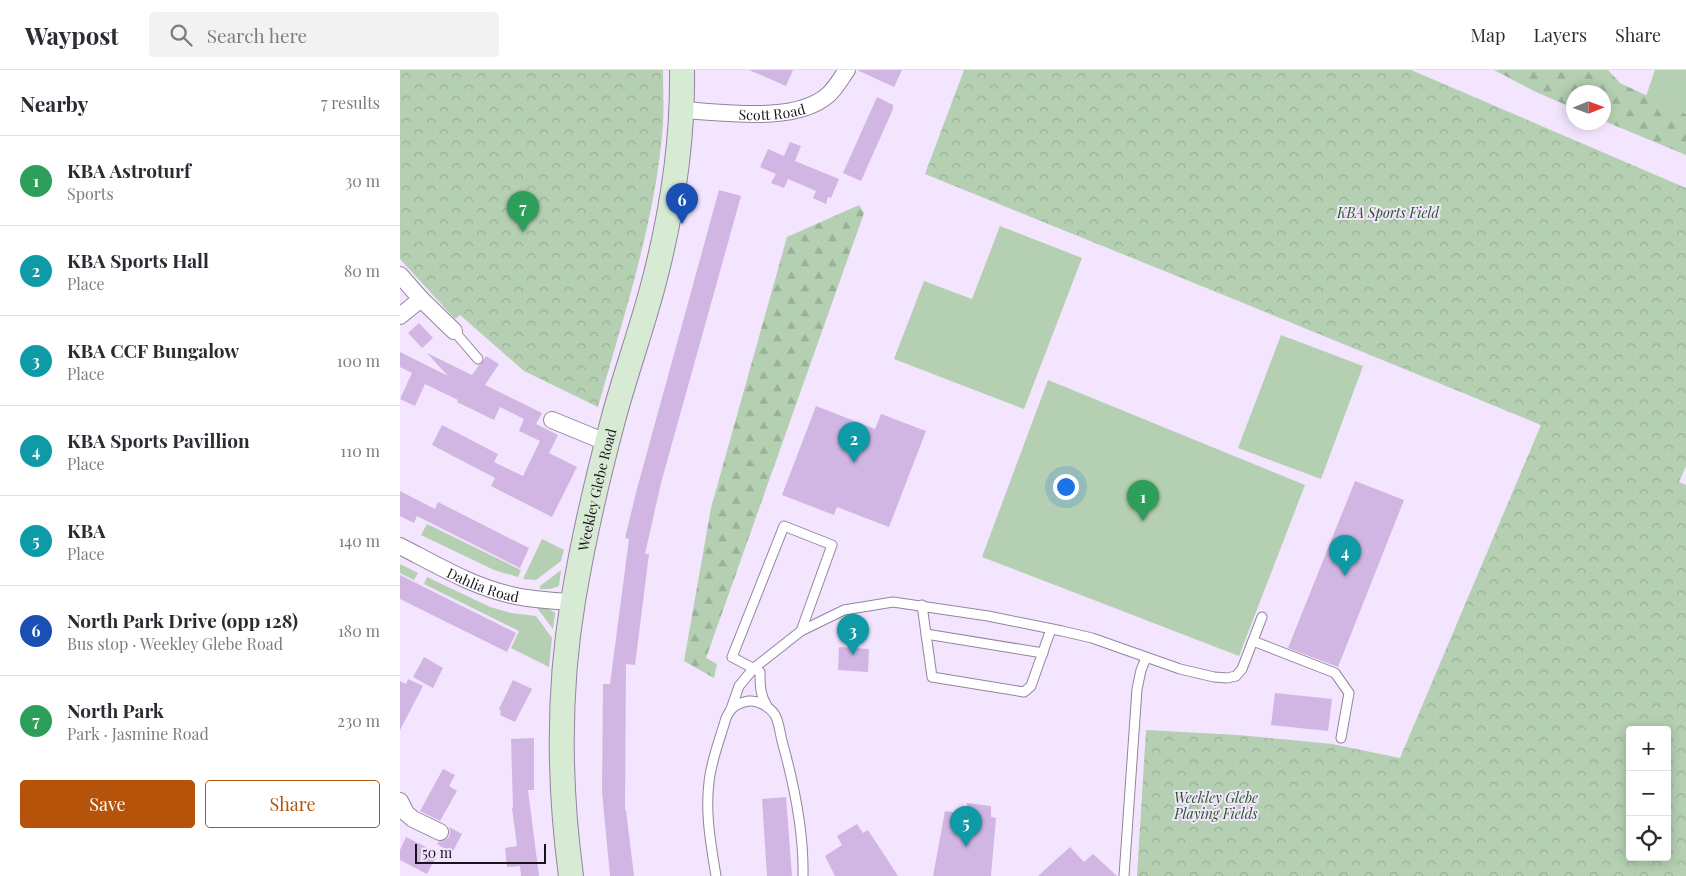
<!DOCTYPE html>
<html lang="en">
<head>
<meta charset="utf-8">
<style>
  body { margin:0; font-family:"Playfair Display",serif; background:#f2f2f3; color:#2b2b33 }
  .controls { position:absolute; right:15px; bottom:15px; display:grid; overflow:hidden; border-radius:5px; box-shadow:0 2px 12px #0003 }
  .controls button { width:45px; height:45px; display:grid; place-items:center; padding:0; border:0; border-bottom:1px solid #e1e1e2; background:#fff; color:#2b2b33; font:25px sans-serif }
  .compass { position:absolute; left:1166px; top:15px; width:45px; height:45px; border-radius:50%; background:#fff; box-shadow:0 2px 12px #0003; rotate:89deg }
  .scale { position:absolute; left:15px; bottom:12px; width:131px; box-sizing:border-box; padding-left:5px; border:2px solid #19131d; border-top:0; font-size:14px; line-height:18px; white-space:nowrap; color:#19131d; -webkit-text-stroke:4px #f3e5fd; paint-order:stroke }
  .you { position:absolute; left:665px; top:416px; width:18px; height:18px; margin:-12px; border:4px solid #fff; border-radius:50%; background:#1a73e8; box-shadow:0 0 0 8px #1a73e833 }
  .badge { display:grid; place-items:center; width:32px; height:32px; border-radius:50%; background:#b45309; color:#fff; font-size:16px; font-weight:700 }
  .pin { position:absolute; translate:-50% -41px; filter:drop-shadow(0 1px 2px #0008) }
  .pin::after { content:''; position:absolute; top:26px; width:18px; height:15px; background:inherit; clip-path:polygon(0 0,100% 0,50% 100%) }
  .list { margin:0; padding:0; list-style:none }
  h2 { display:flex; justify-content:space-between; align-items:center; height:65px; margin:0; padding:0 20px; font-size:21px }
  h2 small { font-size:16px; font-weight:400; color:#7c7c81 }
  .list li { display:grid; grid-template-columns:32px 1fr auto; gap:15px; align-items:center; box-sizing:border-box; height:90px; padding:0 20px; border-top:1px solid #e1e1e2 }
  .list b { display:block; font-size:19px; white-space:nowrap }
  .list p { margin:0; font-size:16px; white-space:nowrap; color:#7c7c81 }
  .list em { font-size:16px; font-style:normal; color:#7c7c81 }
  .actions { display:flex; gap:10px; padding:15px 20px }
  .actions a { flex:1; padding:11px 0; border:1px solid #b45309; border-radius:5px; text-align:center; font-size:18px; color:#b45309 }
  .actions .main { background:#b45309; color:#fff }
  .icon { flex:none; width:28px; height:28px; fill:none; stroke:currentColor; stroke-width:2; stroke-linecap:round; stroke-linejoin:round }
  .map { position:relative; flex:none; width:1286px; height:806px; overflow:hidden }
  header { display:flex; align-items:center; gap:30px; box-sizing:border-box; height:70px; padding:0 25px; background:#fff; border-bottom:1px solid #e1e1e2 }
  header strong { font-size:24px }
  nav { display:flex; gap:28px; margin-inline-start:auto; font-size:18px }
  .search { width:350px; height:45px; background:#f2f2f3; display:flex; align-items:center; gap:12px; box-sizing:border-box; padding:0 18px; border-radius:5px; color:#7c7c81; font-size:19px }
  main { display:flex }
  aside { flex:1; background:#fff }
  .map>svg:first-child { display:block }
  .grass { fill:#b4cfb1 }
  .forest { fill:url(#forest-firs) }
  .park { fill:url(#park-crowns); fill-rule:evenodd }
  .building { fill:#d1b6e3 }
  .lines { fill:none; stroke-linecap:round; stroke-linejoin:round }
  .lane-casing { stroke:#9584a0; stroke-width:11 }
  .street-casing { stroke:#9584a0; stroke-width:18 }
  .secondary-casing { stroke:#9584a0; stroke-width:26 }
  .lane { stroke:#fff; stroke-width:9 }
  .street { stroke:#fff; stroke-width:16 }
  .secondary { stroke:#d6ead4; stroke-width:24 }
  .labels { text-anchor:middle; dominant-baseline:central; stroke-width:4; stroke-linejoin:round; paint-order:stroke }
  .street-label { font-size:14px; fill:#19131d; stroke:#f3e5fd }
  .park-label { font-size:14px; font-style:italic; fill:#275823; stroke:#f3e5fd }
</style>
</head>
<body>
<header>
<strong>Waypost</strong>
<div class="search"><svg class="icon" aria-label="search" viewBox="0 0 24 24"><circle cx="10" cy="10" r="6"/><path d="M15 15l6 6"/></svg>Search here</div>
<nav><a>Map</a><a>Layers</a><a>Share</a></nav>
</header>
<main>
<aside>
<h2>Nearby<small>7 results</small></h2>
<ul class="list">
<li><span class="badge" style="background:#2e9e5b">1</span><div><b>KBA Astroturf</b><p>Sports</p></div><em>30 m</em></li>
<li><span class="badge" style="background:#0f9aa8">2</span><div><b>KBA Sports Hall</b><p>Place</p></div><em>80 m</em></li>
<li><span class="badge" style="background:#0f9aa8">3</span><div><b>KBA CCF Bungalow</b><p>Place</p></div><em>100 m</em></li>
<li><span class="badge" style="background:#0f9aa8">4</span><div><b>KBA Sports Pavillion</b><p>Place</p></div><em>110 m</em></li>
<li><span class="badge" style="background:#0f9aa8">5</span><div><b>KBA</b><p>Place</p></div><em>140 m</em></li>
<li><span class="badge" style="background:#1a4fb4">6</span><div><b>North Park Drive (opp 128)</b><p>Bus stop · Weekley Glebe Road</p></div><em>180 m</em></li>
<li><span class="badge" style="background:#2e9e5b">7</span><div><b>North Park</b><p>Park · Jasmine Road</p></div><em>230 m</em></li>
</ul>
<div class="actions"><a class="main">Save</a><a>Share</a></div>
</aside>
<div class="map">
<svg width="1286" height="806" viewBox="0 0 1286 806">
  <defs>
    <pattern id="forest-firs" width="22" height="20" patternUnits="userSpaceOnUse" patternTransform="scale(1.25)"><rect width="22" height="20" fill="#b4cfb1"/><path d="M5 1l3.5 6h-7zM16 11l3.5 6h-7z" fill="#9ab198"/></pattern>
    <pattern id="park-crowns" width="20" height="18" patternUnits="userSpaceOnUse" patternTransform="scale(1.25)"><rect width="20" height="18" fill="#b4cfb1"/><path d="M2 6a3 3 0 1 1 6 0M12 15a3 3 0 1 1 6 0" fill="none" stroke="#9ab198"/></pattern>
  </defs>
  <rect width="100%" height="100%" fill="#f3e5fd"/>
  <g class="grass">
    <path d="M1255 0H1286V44L1246 26Z"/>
    <path d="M600 156 682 188 624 339 494 289 524 211 572 229Z"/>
    <path d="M881 265 963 296 921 409 838 378Z"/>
    <path d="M648 310 905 415 839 586 582 487Z"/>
    <path d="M27 454 121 500 118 507 94 500 21 465Z"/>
    <path d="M142 469 164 480 161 491 136 510 123 509Z"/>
    <path d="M0 494 18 503 14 510 0 503Z"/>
    <path d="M161 500 159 516 150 519H140V516Z"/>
    <path d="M27 507 90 537 111 543 136 546 152 568 149 597 111 578 119 561 24 514Z"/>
    <path d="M138 536 146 537 155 543 153 559 137 538Z"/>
  </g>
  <g class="forest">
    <path d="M1094 0H1208L1220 13 1286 44V85L1204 51V22H1174L1173 38 1136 22Z"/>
    <path d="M459 135 464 143 306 588 317 594 314 608 284 591 311 438 387 167Z"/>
  </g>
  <g class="park">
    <path d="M0 0H263C263 18 264 36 263 54 256 150 224 244 198 337L124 301 60 245 55 249 0 189Z"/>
    <path d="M564 0H1011L1286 118V396L1279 412 1286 415V806H737L746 660 838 665 932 674 1000 688 1141 355 831 228 525 104ZM1230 660H1267V787H1230Z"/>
  </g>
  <g class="building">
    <path d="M349 0H393L386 16Z"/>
    <path d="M457 0H502L494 17Z"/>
    <path d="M477 27 493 35V39L461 111 443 103Z"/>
    <path d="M390 72 401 76 395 91 439 109 431 128 428 127 426 134 413 128 416 121 388 109 384 118 371 113 376 104 360 97 368 79 384 86Z"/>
    <path d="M319 120 341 126 261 413 245 484H249L235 595 226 594 225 740H226L234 806H210L202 722 203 614H210L229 469 225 468 237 419Z"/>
    <path d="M19 253 33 268 22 278 8 263Z"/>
    <path d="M0 282 48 306 27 283 72 305 79 295 82 293 86 286 99 294 85 315 142 343 136 354 158 365 149 383 177 397 152 447 91 416 95 408 32 375 42 355 98 384 94 392 123 406 140 371 119 361 124 349 100 337 94 350 57 332 58 330 25 314 15 336 0 329 12 303 0 297Z"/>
    <path d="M416 336 475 359 481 344 526 361 489 457 437 437 434 445 382 425Z"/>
    <path d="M955 411 1004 430 938 597 888 578Z"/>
    <path d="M0 421 35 439 38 432 129 478 120 498 17 446 14 453 0 446Z"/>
    <path d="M0 505 116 563 107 582 0 529Z"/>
    <path d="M439 577 469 579 468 602 438 600Z"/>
    <path d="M24 587 43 598 33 618 13 607Z"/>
    <path d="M8 609 23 616 0 660V611L6 614Z"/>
    <path d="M113 610 132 619 115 652 100 645 101 641 99 639Z"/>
    <path d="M875 623 932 629 928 661 871 655Z"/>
    <path d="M134 668V720H128L139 806H121L120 796 107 797 105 778 117 776 112 738 113 737 111 669Z"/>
    <path d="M43 699 55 705 49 716 57 721 40 751 20 741Z"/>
    <path d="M386 727 392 806H367L362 729Z"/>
    <path d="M567 733 591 736V747L596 748 591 806H533L545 741 567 744Z"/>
    <path d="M457 754 463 763 468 760 498 806H435L425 786 442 775 437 766Z"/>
    <path d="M49 757 62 764 52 783 37 774 38 772 45 770 49 767 50 762Z"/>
    <path d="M6 767 38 783 27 804 0 790V780Z"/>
    <path d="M670 777 684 792 693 784 717 806H638Z"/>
  </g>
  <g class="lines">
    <g class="lane-casing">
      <g id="lane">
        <path d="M54 261 78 289"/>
        <path d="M522 535 532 607 624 622 631 616 651 559"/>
        <path d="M526 564 643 583"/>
        <path d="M853 571 935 603 949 623 941 668"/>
        <path d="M367 636C360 625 360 615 360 602L332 587 384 456 432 475 401 561"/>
        <path d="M331 639 339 616 354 598 401 561 444 540 493 532 588 546 662 561 692 568 780 599 814 607 827 608 836 606 842 599 862 547"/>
        <path d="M316 806C311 775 305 744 309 712 311 691 320 669 326 648 331 637 337 633 349 631 358 630 370 637 375 645 379 652 380 663 382 671 394 714 404 760 403 806"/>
        <path d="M724 806 737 619 741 600 746 588"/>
      </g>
    </g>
    <g class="street-casing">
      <g id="street">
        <path id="s1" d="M281 40C323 42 395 54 428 25 436 18 441 8 447 0"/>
        <path d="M0 205 21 229 54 261"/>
        <path d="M0 246 21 229"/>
        <path d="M152 350 208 373"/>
        <path id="s2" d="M0 476C37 495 75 518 116 526 134 530 154 531 173 532"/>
        <path d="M0 731 6 743 13 749 40 762"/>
      </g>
    </g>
    <g class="secondary-casing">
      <g id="secondary">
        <path id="s3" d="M171 806C159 716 158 621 173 531 183 470 197 410 213 350 226 301 244 253 256 204 273 137 283 69 282 0"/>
      </g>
    </g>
    <use href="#lane" class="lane"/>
    <use href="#street" class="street"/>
    <use href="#secondary" class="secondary"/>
  </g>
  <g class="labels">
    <g class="street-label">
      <text stroke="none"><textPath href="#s1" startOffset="91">Scott Road</textPath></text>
      <text stroke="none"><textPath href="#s3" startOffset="390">Weekley Glebe Road</textPath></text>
      <text stroke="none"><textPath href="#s2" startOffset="92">Dahlia Road</textPath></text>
    </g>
    <g class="park-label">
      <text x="988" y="142">KBA Sports Field</text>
      <text x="816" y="727">Weekley Glebe<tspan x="816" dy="16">Playing Fields</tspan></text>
    </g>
  </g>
</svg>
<div class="controls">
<button>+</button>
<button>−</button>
<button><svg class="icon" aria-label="locate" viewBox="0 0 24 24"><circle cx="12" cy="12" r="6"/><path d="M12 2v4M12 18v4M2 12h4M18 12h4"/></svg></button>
</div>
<svg class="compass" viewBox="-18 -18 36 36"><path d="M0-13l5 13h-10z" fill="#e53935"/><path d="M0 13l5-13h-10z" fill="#7c7c81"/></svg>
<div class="scale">50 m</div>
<div class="you"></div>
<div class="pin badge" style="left:743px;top:451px;background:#2e9e5b">1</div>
<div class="pin badge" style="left:454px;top:393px;background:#0f9aa8">2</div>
<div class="pin badge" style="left:453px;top:585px;background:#0f9aa8">3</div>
<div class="pin badge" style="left:945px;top:506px;background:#0f9aa8">4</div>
<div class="pin badge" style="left:566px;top:777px;background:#0f9aa8">5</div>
<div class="pin badge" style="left:282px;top:154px;background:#1a4fb4">6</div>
<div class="pin badge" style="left:123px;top:162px;background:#2e9e5b">7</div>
</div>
</main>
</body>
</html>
